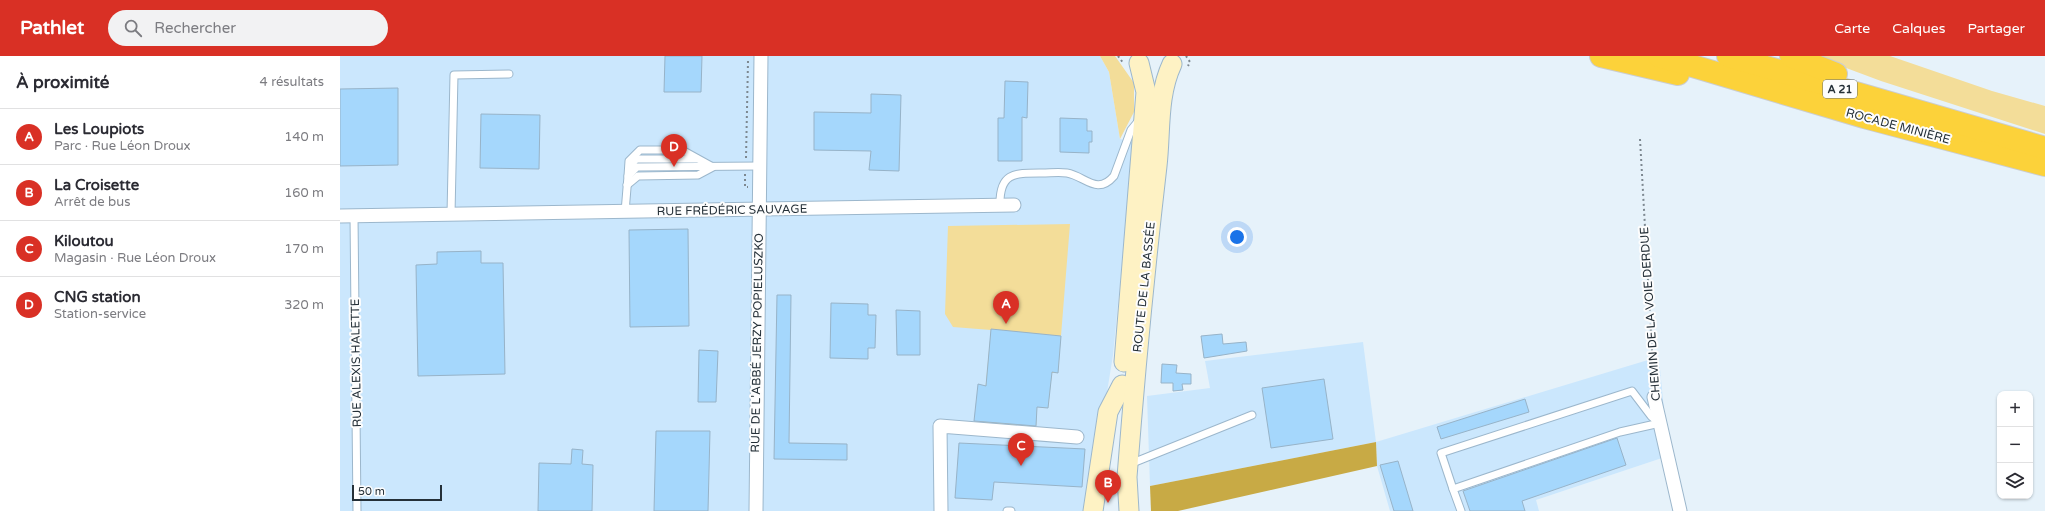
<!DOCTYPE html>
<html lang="fr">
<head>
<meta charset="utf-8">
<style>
  body { margin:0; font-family:"Varela Round",sans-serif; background:#f2f2f3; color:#2b2b33 }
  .controls { position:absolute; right:12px; bottom:12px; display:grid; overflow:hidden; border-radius:8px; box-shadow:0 1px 3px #0004 }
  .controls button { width:36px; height:36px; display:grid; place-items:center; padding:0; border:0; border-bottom:1px solid #e1e1e2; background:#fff; color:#2b2b33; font:20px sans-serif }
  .scale { position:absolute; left:12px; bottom:10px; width:90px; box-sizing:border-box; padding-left:4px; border:2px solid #253038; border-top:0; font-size:11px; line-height:14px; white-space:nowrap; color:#253038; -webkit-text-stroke:3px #fdfdfd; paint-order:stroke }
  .you { position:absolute; left:897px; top:181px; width:14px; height:14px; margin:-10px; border:3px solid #fff; border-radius:50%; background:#1a73e8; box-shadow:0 0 0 6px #1a73e833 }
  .badge { display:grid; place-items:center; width:26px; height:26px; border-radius:50%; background:#d93025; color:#fff; font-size:13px; font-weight:700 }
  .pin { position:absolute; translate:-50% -33px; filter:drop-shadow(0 1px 2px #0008) }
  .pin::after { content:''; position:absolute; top:21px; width:14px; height:12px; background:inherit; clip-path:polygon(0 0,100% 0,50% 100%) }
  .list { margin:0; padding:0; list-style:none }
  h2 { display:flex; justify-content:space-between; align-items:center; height:52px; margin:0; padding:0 16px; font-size:17px }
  h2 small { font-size:13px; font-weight:400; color:#7c7c81 }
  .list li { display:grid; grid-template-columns:26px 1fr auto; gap:12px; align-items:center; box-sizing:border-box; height:56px; padding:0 16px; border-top:1px solid #e1e1e2 }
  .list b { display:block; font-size:15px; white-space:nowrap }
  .list p { margin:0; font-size:13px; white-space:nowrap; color:#7c7c81 }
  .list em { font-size:13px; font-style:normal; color:#7c7c81 }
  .icon { flex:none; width:22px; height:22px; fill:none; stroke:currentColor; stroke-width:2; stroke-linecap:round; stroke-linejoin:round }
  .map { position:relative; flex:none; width:1705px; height:455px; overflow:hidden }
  header { display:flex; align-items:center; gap:24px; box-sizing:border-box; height:56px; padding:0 20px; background:#d93025; color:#fff }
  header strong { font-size:19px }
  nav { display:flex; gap:22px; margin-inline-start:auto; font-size:14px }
  .search { width:280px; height:36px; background:#f2f2f3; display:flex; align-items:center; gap:10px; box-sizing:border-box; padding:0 14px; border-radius:22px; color:#7c7c81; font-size:15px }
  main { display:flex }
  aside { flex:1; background:#fff }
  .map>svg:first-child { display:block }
  .built { fill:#cbe7fd }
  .green { fill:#f3dd99 }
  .forest { fill:#c8aa45 }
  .building { fill:#a5d7fc; stroke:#97b3c8 }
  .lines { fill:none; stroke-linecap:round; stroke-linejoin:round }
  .service-casing { stroke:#9cb7cc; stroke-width:9 }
  .minor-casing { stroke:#9cb7cc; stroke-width:15 }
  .secondary-casing { stroke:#9cb7cc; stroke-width:21 }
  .motorway-casing { stroke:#cbcdcf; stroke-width:24 }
  .path { stroke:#7d8890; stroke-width:2; stroke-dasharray:2 3; stroke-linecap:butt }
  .service { stroke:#fff; stroke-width:7 }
  .minor { stroke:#fff; stroke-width:13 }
  .secondary { stroke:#fef2c4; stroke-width:19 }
  .motorway { stroke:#fcd23a; stroke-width:22 }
  .labels { text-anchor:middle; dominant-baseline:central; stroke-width:4; stroke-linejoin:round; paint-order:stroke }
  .shield { fill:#fdfdfd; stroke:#666e73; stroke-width:1 }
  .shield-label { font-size:11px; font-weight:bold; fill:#253038 }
  .street-label { font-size:12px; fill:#253038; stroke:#fdfdfd }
</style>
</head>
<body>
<header>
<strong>Pathlet</strong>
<div class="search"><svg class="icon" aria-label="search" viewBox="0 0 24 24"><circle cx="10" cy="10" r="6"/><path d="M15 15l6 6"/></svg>Rechercher</div>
<nav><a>Carte</a><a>Calques</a><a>Partager</a></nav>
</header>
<main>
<aside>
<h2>À proximité<small>4 résultats</small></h2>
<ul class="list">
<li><span class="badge">A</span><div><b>Les Loupiots</b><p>Parc · Rue Léon Droux</p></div><em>140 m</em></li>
<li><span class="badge">B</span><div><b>La Croisette</b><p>Arrêt de bus</p></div><em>160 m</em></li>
<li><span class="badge">C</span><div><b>Kiloutou</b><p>Magasin · Rue Léon Droux</p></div><em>170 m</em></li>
<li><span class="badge">D</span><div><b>CNG station</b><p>Station-service</p></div><em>320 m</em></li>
</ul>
</aside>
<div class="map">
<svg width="1705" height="455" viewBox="0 0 1705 455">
  <rect width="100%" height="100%" fill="#e6f2fa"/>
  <g class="built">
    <path d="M0 0H760L769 16 780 83 794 86 773 299 748 455H0Z"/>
    <path d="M1023 286 1036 386 1308 304 1319 303 1325 364 1322 402 1196 444 1199 455H1050L1037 410 1036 386 810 430 807 340 870 332 865 305Z"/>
  </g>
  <g class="green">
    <path d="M760 0H775L794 27V56L780 83 769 16Z"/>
    <path d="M1474 0H1550L1652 35 1705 50V78L1541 25Z"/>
    <path d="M730 168 718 317H712L708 352 697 351 696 372 642 368 651 274 613 271 605 258 608 170Z"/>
  </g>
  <path class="forest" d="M1036 386 1037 410 838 455H811L810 430Z"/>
  <g class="building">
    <path d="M325 0H362L361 36H324Z"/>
    <path d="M665 25 688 26 687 62 682 61V105H658V62H664Z"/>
    <path d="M58 32V109L0 110V33Z"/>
    <path d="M531 38 561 39 559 115 529 114 531 95 474 94V56L531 57Z"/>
    <path d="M141 58 200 59 199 113 140 112Z"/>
    <path d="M720 62 747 63V75H752V86H749V97L720 96Z"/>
    <path d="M348 173 349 270 290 271 289 174Z"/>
    <path d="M141 195V207H163L165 318 78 320 76 209 97 208V196Z"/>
    <path d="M437 239H451L449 387 507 388V404L434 403Z"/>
    <path d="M491 247 528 248V259H536L535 292H528V303L490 302Z"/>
    <path d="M556 254 580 255V299H557Z"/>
    <path d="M651 273 721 280 718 317 712 316 708 352 697 351 696 370 634 365 638 328 646 330Z"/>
    <path d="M882 278 883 288 906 286 907 295 864 302 861 280Z"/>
    <path d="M359 294 378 295 376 346H358Z"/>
    <path d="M822 308 837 309 836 317 851 318V328H842L843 334 833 335V327H821Z"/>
    <path d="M984 323 993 383 931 392 922 332Z"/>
    <path d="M1185 343 1189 356 1101 383 1097 371Z"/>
    <path d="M316 375H370L368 455H314Z"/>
    <path d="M1277 382 1286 409 1182 445 1185 455H1130L1123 435Z"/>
    <path d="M619 387 745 393 742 431 654 426 652 444 615 442Z"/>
    <path d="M232 393 243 394 242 408 253 409 252 455H198L199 407 231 408Z"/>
    <path d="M1058 405 1073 455H1054L1040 409Z"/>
  </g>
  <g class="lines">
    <g class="service-casing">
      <g id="service">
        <path d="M292 108 296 103H357"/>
        <path d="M288 120 289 105 300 94H342L371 110"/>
        <path d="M287 129 298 120 358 119 373 111"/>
        <path d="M660 150C659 116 675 117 702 117 710 117 719 116 727 117 745 120 757 140 774 120L791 74 800 63"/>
        <path d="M285 156 288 120 297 111 419 110"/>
        <path d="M111 158 114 19 169 18"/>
        <path d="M14 160 17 455"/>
        <path d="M790 408 912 359"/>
        <path d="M1113 433 1101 397 1292 335 1311 360 1318 366"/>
        <path d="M667 455H671"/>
        <path d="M1121 455 1113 433 1280 376 1320 367"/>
      </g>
    </g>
    <g class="minor-casing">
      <g id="minor">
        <path d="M0 160 674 149"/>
        <path d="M1314 341 1340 455"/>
        <path d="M416 455 421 0"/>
        <path d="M601 455 600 370 737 381"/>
      </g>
    </g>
    <g class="secondary-casing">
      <g id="secondary">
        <path d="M784 306 806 36 799 7"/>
        <path d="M753 455 768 356 782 329"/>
        <path d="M789 455 787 421C795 317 805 213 817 110 821 76 817 40 832 8"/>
      </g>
    </g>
    <g class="motorway-casing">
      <g id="motorway">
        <path d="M1261 0 1338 18"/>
        <path d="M1319 0 1524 61 1705 109"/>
        <path d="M1388 0 1705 92"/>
        <path d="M1451 0 1496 18"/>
      </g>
    </g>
    <g class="path">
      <path d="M778 0 784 8"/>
      <path d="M846 0 850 6 848 10"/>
      <path d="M1300 83 1314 330"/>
      <path d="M406 102 408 5"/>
      <path d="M405 118V131H408"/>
    </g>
    <use href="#service" class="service"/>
    <use href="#minor" class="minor"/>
    <use href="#secondary" class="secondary"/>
    <use href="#motorway" class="motorway"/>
  </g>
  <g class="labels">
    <rect class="shield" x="1483" y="24" width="34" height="18" rx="3"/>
    <g class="shield-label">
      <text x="1500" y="33">A 21</text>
    </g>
    <g class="street-label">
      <text transform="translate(1558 70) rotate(15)">ROCADE MINIÈRE</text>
      <text transform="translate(392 154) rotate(-1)">RUE FRÉDÉRIC SAUVAGE</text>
      <text transform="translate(804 231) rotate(-84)">ROUTE DE LA BASSÉE</text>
      <text transform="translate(1310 258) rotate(-94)">CHEMIN DE LA VOIE DERDUE</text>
      <text transform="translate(417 287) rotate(-89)">RUE DE L'ABBÉ JERZY POPIELUSZKO</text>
      <text transform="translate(16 307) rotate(-91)">RUE ALEXIS HALETTE</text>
    </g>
  </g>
</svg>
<div class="controls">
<button>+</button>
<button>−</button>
<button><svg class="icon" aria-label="layers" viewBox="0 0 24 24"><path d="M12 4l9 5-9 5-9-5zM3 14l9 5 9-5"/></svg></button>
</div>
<div class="scale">50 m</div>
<div class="you"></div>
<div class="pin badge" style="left:666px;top:268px">A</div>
<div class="pin badge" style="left:768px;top:447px">B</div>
<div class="pin badge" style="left:681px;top:410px">C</div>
<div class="pin badge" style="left:334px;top:111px">D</div>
</div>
</main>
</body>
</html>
